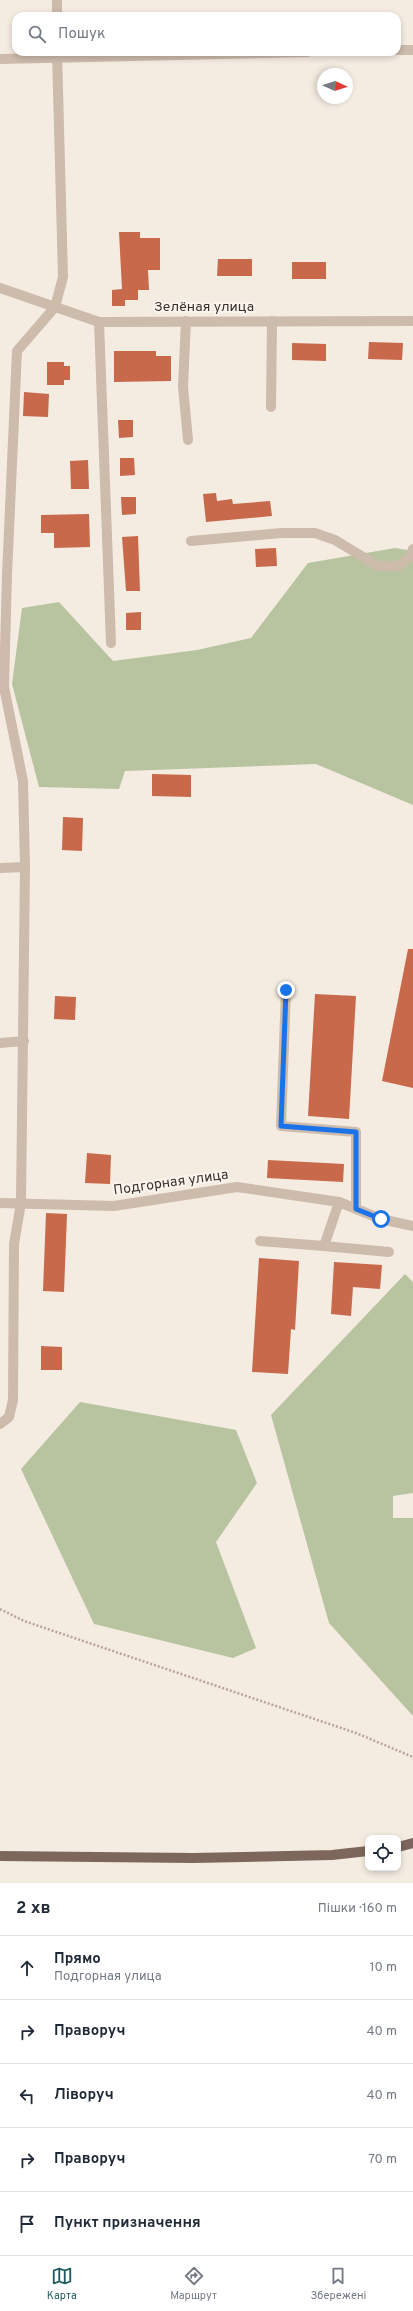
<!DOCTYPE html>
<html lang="uk">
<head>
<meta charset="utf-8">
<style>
  body { margin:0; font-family:Overpass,sans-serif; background:#f2f2f3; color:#1f2937 }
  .controls { position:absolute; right:12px; bottom:12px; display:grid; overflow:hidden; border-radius:8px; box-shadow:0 2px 6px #0003 }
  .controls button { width:36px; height:36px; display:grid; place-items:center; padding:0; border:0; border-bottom:1px solid #e0e1e3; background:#fff; color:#1f2937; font:20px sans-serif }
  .compass { position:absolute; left:317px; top:68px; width:36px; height:36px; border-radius:50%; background:#fff; box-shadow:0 2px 6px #0003; rotate:93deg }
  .stop { position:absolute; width:12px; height:12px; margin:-9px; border:3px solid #1a73e8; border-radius:50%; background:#fff }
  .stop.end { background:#1a73e8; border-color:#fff; box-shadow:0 1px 4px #0008 }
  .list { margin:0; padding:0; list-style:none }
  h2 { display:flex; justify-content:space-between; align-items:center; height:52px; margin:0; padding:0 16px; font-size:17px }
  h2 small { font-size:13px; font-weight:400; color:#747a83 }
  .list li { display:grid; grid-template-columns:26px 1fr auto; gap:12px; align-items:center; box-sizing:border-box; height:64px; padding:0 16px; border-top:1px solid #e0e1e3 }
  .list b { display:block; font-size:15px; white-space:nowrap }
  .list p { margin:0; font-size:13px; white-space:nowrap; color:#747a83 }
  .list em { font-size:13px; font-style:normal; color:#747a83 }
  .icon { flex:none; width:22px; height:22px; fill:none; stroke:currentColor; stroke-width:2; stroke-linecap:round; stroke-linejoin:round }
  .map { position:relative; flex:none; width:413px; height:1883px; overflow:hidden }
  .search { position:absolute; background:#fff; box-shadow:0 2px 6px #0003; left:12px; right:12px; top:12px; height:44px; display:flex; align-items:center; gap:10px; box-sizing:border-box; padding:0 14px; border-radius:12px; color:#747a83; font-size:15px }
  .sheet { height:372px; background:#fff }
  nav { display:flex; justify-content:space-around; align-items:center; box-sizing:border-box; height:56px; border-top:1px solid #e0e1e3; background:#fff; font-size:11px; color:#747a83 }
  nav a { display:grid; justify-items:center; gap:2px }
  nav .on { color:#1f5a5e }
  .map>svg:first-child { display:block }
  .green { fill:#b8c4a0 }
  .building { fill:#c8694b }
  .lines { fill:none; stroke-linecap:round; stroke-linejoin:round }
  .path { stroke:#b9a596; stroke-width:2.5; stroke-dasharray:2 2; stroke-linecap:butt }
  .minor { stroke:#cdbbac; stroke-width:10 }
  .major { stroke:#7d675c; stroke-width:10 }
  .route { stroke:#1a73e8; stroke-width:5 }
  .labels { text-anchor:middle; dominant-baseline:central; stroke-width:4; stroke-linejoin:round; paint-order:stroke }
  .street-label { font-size:14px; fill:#3b302b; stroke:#fbf5ee }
</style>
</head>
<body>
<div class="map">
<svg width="413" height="1883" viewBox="0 0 413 1883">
  <rect width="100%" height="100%" fill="#f4ebe1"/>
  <g class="green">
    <path d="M395 548 413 551V805L316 764 125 771 119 789 39 787 12 684 22 608 59 602 113 661 197 650 251 638 308 563Z"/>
    <path d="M405 1274 413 1282V1493L393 1496V1518H413V1716L329 1623 271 1415Z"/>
    <path d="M80 1402 236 1430 257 1483 216 1542 256 1648 233 1658 94 1624 21 1469Z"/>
  </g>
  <g class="building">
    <path d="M119 232H140V238H160V270H148L149 290H138V300H125V306H112V290L122 289Z"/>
    <path d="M218 259H252V276H217Z"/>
    <rect x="292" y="262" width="34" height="17"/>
    <path d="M369 342 403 343 402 360 368 359Z"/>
    <path d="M292 343 326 344V361L292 360Z"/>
    <path d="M114 351H156V356H171V381L114 382Z"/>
    <path d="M47 362H64V366H70V380H64V385H47Z"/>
    <path d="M24 392 49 394 48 417 23 416Z"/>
    <path d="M118 420H133V437L119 438Z"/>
    <path d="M120 458H134L135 475 120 476Z"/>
    <path d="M88 460 89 489H71L70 461Z"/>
    <path d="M216 493 217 501 232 499 233 504 270 501 272 516 206 522 203 494Z"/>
    <path d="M121 497H136V514L122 515Z"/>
    <path d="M89 514 90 547 54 548V533H41V515Z"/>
    <path d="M138 536 140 591H126L122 537Z"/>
    <path d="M276 548 277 566 256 567 255 549Z"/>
    <path d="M141 612V630H126V613Z"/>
    <path d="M152 774 191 775V797L152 796Z"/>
    <path d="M63 817 83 818 82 851 62 850Z"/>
    <path d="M408 949H413V1088L382 1081Z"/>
    <path d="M315 994 356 996 349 1119 308 1116Z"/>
    <path d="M55 996 76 997 75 1020 54 1019Z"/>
    <path d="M87 1153 111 1155 110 1184 85 1183Z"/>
    <path d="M268 1160 344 1164 343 1182 267 1178Z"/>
    <path d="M46 1213 67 1214 64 1292 43 1291Z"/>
    <path d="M259 1258 299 1261 295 1330 291 1329 288 1374 252 1372Z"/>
    <path d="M334 1262 382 1265 380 1289 353 1287 351 1316 331 1314Z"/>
    <path d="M41 1346 62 1347V1370H41Z"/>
  </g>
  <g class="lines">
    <path class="path" d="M0 1609 24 1621 356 1733 413 1757"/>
    <g class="minor">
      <path d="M57 0V16"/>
      <path d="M397 50H413"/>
      <path d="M0 59 307 52"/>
      <path d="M0 288 99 322 413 321"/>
      <path d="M186 321 183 387 188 440"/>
      <path d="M99 322 111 643"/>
      <path d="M271 407 272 321"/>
      <path d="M191 541 281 533H315L335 540 378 566H398L410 557 413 549"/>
      <path d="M0 868 25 867"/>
      <path d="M286 990 281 1126 356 1132V1209"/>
      <path d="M0 1043 24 1041"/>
      <path d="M0 1203 114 1206 237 1187 339 1202 381 1219 413 1226"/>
      <path d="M260 1241 324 1246 339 1202"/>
      <path d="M324 1246 389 1252"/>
      <path d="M0 1424 9 1417 13 1400 14 1244 21 1203 25 867 23 781 4 687 7 575 17 351 55 307 63 277 57 52"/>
    </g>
    <g class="major">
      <path d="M398 1847 413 1843"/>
      <path d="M0 1856 193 1858 332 1855 368 1851"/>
    </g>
  </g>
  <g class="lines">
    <path class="route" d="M286 990 281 1126 356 1132V1209L381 1219"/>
  </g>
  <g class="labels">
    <g class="street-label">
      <text x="204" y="307">Зелёная улица</text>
      <text transform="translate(171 1183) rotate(-8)">Подгорная улица</text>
    </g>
  </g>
</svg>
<div class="controls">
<button><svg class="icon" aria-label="locate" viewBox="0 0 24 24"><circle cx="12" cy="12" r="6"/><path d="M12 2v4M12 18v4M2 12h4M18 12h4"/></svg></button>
</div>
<svg class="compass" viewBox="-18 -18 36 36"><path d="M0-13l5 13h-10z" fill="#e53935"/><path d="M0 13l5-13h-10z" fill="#747a83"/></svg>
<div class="stop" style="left:381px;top:1219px"></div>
<div class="stop end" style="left:286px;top:990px"></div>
<div class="search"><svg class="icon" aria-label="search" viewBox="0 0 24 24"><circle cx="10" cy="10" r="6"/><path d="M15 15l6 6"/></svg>Пошук</div>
</div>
<section class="sheet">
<h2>2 хв<small>Пішки · 160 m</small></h2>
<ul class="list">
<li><svg class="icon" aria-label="ahead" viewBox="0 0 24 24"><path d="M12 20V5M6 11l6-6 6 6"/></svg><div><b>Прямо</b><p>Подгорная улица</p></div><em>10 m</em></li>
<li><svg class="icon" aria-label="right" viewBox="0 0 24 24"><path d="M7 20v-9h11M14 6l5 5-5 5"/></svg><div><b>Праворуч</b></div><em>40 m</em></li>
<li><svg class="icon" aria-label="left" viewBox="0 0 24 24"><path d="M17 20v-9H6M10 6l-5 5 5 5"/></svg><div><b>Ліворуч</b></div><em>40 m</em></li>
<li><svg class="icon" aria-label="right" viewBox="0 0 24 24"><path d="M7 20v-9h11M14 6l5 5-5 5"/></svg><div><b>Праворуч</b></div><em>70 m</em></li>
<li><svg class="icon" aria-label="arrive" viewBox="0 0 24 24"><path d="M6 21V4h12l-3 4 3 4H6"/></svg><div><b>Пункт призначення</b></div></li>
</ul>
</section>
<nav>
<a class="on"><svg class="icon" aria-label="map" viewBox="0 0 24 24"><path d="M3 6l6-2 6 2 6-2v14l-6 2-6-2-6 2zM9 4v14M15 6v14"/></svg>Карта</a>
<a><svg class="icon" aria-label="directions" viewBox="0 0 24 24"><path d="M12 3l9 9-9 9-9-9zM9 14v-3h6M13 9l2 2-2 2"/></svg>Маршрут</a>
<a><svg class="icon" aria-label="saved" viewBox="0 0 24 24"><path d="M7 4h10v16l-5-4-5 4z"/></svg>Збережені</a>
</nav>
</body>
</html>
